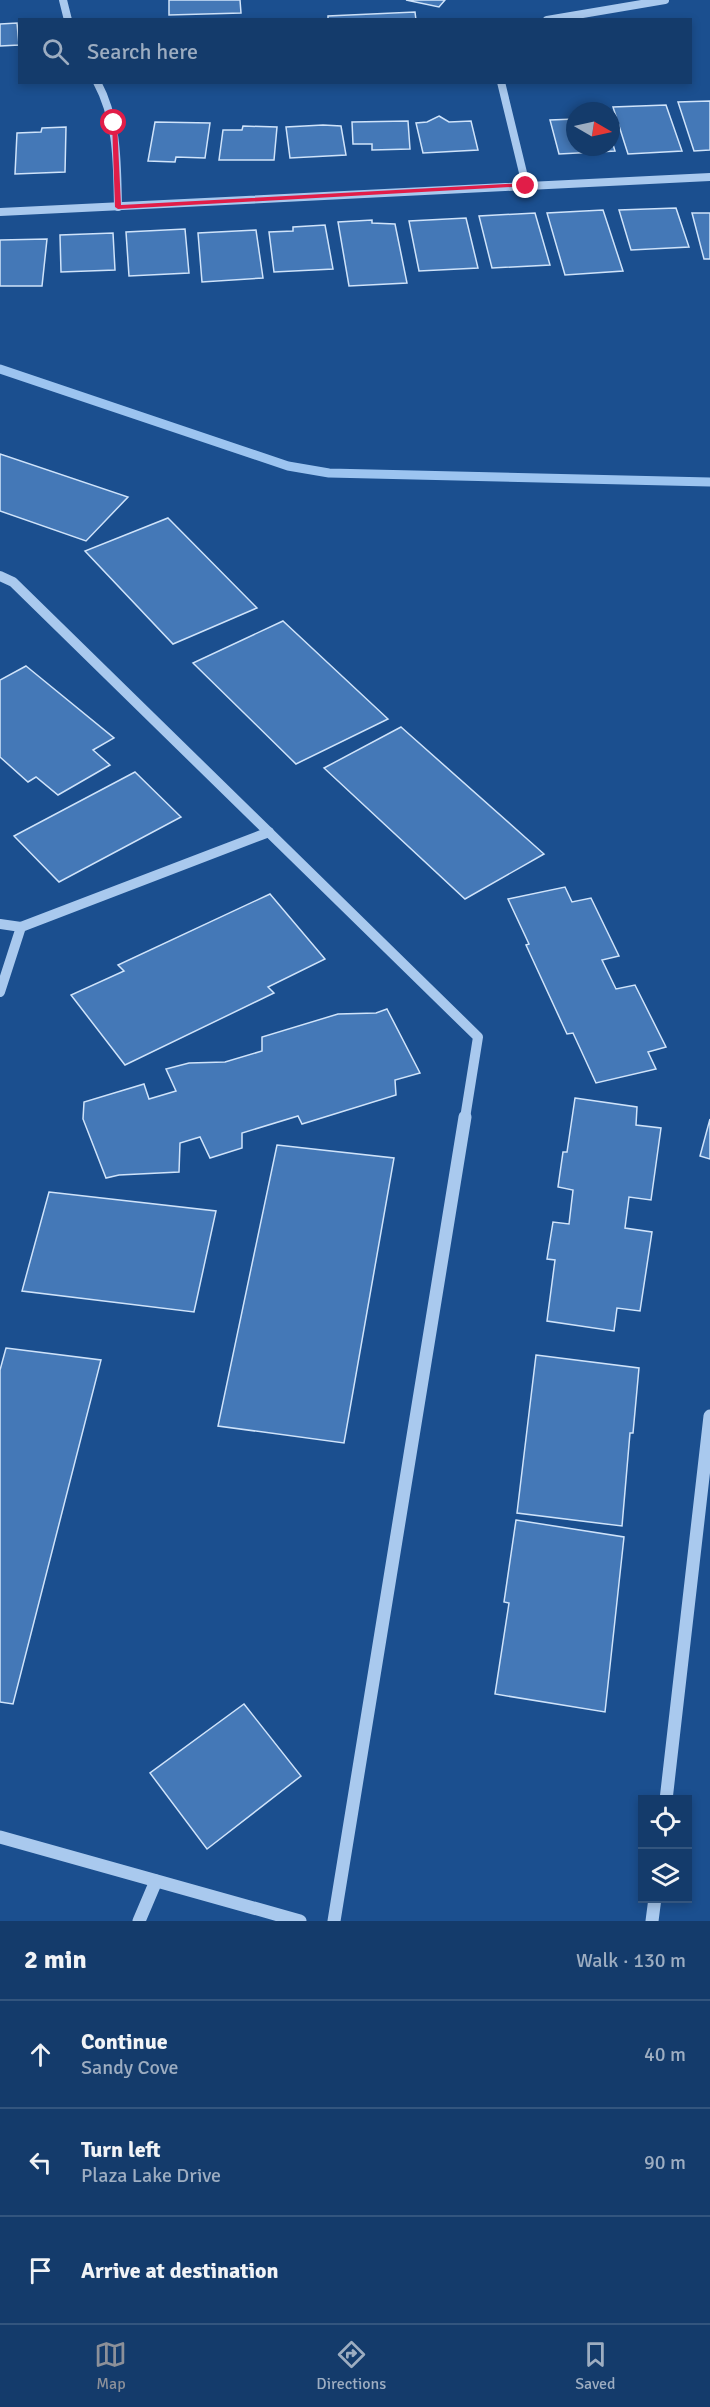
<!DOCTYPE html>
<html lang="en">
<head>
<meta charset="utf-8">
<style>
  body { margin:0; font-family:Signika,sans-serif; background:#214673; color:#f1f3f6 }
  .controls { position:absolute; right:18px; bottom:18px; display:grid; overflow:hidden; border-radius:0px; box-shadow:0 3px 9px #0003 }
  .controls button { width:54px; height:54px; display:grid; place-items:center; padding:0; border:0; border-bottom:2px solid #33557e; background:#143b6b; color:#f1f3f6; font:30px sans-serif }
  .compass { position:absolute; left:566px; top:102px; width:54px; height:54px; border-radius:50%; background:#143b6b; box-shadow:0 3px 9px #0003; rotate:99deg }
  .stop { position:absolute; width:18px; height:18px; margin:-14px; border:4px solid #e11d48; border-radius:50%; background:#fff }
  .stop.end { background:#e11d48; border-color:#fff; box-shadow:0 2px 6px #0008 }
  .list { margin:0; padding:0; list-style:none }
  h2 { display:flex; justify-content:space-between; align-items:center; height:78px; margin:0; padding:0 24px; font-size:26px }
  h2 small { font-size:20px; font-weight:400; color:#9dadc1 }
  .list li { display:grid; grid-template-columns:39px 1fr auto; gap:18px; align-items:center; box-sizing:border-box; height:108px; padding:0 24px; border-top:2px solid #33557e }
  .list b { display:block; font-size:22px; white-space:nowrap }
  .list p { margin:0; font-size:20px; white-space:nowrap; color:#9dadc1 }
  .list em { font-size:20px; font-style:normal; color:#9dadc1 }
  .icon { flex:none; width:33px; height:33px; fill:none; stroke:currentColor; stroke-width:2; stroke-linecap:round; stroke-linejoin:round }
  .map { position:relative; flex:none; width:710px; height:1921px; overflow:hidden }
  .search { position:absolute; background:#143b6b; box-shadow:0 3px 9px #0003; left:18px; right:18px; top:18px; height:66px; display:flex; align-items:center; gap:15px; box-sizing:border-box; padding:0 21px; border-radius:0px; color:#9dadc1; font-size:22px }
  .sheet { height:402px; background:#143b6b }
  nav { display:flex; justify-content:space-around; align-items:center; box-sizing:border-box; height:84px; border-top:2px solid #33557e; background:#143b6b; font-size:16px; color:#9dadc1 }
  nav a { display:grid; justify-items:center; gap:3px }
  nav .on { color:#8c9099 }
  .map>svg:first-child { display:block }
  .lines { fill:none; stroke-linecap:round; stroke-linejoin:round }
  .stream { stroke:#9cc4f0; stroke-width:9 }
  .building { fill:#4478b7; stroke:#cfe3fa; stroke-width:1.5 }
  .minor-far2 { stroke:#a9c9ee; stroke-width:8 }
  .minor-far1 { stroke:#a9c9ee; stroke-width:10 }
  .minor { stroke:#a9c9ee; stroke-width:13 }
  .route { fill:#e11d48 }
</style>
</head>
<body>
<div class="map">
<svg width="710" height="1921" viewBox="0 0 710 1921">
  <rect width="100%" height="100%" fill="#1b4f8f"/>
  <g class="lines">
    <path class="stream" d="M0 369 288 466 329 473 710 482"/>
  </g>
  <g class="building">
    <path d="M169 0H240L241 13 169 15Z"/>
    <path d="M406 0H445L439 7Z"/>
    <path d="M415 12 416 20H328V16Z"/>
    <path d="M17 23 19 45 0 46V24Z"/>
    <path d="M710 101V150L694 151 678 102Z"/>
    <path d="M666 105 682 151 628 154 613 107Z"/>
    <path d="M439 116 449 122 471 121 478 150 423 153 416 123 427 122Z"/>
    <path d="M575 119V147H611V138L615 151 559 154 550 120Z"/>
    <path d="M408 121 410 149 372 150V144H353L352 122Z"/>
    <path d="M155 122 210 123 205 158 176 157 175 162 148 161Z"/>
    <path d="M323 125 341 126 346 155 290 158 286 127Z"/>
    <path d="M243 126 277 127 274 160H219L223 130H242Z"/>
    <path d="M66 127 65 172 15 174 17 133 41 132 42 128Z"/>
    <path d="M676 208 689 247 631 250 619 210Z"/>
    <path d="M603 210 623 271 565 275 547 213Z"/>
    <path d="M535 213 550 265 492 268 479 216Z"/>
    <path d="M692 213H710V259H704Z"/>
    <path d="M466 218 478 268 419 271 409 221Z"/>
    <path d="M372 220V223L395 224 407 283 349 286 338 222Z"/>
    <path d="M325 225 333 269 274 272 269 232 293 231V227Z"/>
    <path d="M185 229 189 273 129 276 126 232Z"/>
    <path d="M256 230 263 278 202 282 198 233Z"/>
    <path d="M113 233 115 270 61 272 60 235Z"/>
    <path d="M47 239 42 286H0V240Z"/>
    <path d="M0 454 128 497 86 541 0 511Z"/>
    <path d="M168 518 257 608 173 644 85 551Z"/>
    <path d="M283 621 388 719 296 764 193 663Z"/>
    <path d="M26 666 114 738 93 750 110 765 58 795 36 777 28 782 0 757V680Z"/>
    <path d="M401 727 544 854 465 899 324 768Z"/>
    <path d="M135 772 181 817 59 882 14 836Z"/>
    <path d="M565 887 572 902 591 898 619 956 602 960 616 989 635 985 666 1047 648 1052 656 1069 596 1083 573 1033 567 1034 526 945 529 944 508 899Z"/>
    <path d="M270 894 325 959 268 987 274 993 125 1065 71 995 124 971 118 965Z"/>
    <path d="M387 1009 420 1073 395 1080 396 1095 302 1124 298 1116 242 1133V1148L210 1158 200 1137 180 1143 179 1172 119 1175 106 1178 83 1119 84 1102 144 1084 149 1099 176 1091 166 1069 189 1063 225 1062 262 1051V1037L338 1014 376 1013Z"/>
    <path d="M575 1098 637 1107 636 1125 661 1128 651 1200 629 1197 625 1228 652 1232 640 1311 617 1308 614 1331 547 1321 555 1260 547 1259 553 1222 569 1224 573 1190 558 1187 563 1152H567Z"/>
    <path d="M710 1119V1159L700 1156Z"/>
    <path d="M277 1145 394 1158 344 1443 218 1426Z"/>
    <path d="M49 1192 216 1211 194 1312 22 1291Z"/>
    <path d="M6 1348 101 1360 13 1704 0 1702V1370Z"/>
    <path d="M536 1355 639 1368 633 1433H630L622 1526 517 1513Z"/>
    <path d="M516 1520 624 1537 605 1712 495 1694 509 1603 504 1602Z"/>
    <path d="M244 1704 301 1776 207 1849 150 1773Z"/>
  </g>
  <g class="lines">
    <g class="minor-far2">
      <path d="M63 0 68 20"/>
      <path d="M547 20 665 0"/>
      <path d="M97 82C118 121 117 163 118 207"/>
      <path d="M501 82 526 185"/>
      <path d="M0 212 710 177"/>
    </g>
    <g class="minor-far1">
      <path d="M0 576 13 582 478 1037 465 1118"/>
      <path d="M0 924 21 927 0 992"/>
      <path d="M21 927 269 832"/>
    </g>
    <g class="minor">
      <path d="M666 1800 710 1416"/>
      <path d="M0 1837 300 1921"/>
      <path d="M139 1921 156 1881"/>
      <path d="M334 1921 465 1117"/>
      <path d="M652 1921 655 1898"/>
    </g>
  </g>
  <path class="route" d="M112 122 117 123 121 205 526 183 529 186 118 209 115 207Z"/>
</svg>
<div class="controls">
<button><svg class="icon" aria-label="locate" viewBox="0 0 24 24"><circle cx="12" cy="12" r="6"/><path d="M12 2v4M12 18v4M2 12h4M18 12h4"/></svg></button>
<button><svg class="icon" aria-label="layers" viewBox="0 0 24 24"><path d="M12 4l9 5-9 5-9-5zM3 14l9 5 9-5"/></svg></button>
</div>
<svg class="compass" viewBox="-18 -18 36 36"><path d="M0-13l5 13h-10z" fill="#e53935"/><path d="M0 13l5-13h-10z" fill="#9dadc1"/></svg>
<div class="stop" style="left:114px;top:123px"></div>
<div class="stop end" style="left:526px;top:186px"></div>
<div class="search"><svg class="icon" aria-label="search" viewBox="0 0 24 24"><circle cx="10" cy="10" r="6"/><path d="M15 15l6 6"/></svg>Search here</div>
</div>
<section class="sheet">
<h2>2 min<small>Walk · 130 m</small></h2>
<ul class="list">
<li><svg class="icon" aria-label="ahead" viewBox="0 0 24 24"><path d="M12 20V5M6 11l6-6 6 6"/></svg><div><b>Continue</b><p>Sandy Cove</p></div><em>40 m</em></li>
<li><svg class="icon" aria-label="left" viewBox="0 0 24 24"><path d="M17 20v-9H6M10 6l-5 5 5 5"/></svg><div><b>Turn left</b><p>Plaza Lake Drive</p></div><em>90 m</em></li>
<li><svg class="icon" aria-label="arrive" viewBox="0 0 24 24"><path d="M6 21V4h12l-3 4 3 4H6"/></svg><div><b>Arrive at destination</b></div></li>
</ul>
</section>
<nav>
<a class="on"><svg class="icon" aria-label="map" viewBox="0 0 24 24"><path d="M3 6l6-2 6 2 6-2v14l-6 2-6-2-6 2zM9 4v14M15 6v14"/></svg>Map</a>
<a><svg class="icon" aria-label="directions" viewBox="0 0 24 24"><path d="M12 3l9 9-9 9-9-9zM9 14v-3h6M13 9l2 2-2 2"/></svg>Directions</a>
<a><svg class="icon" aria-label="saved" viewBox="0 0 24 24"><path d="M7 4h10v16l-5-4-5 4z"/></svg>Saved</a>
</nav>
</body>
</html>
